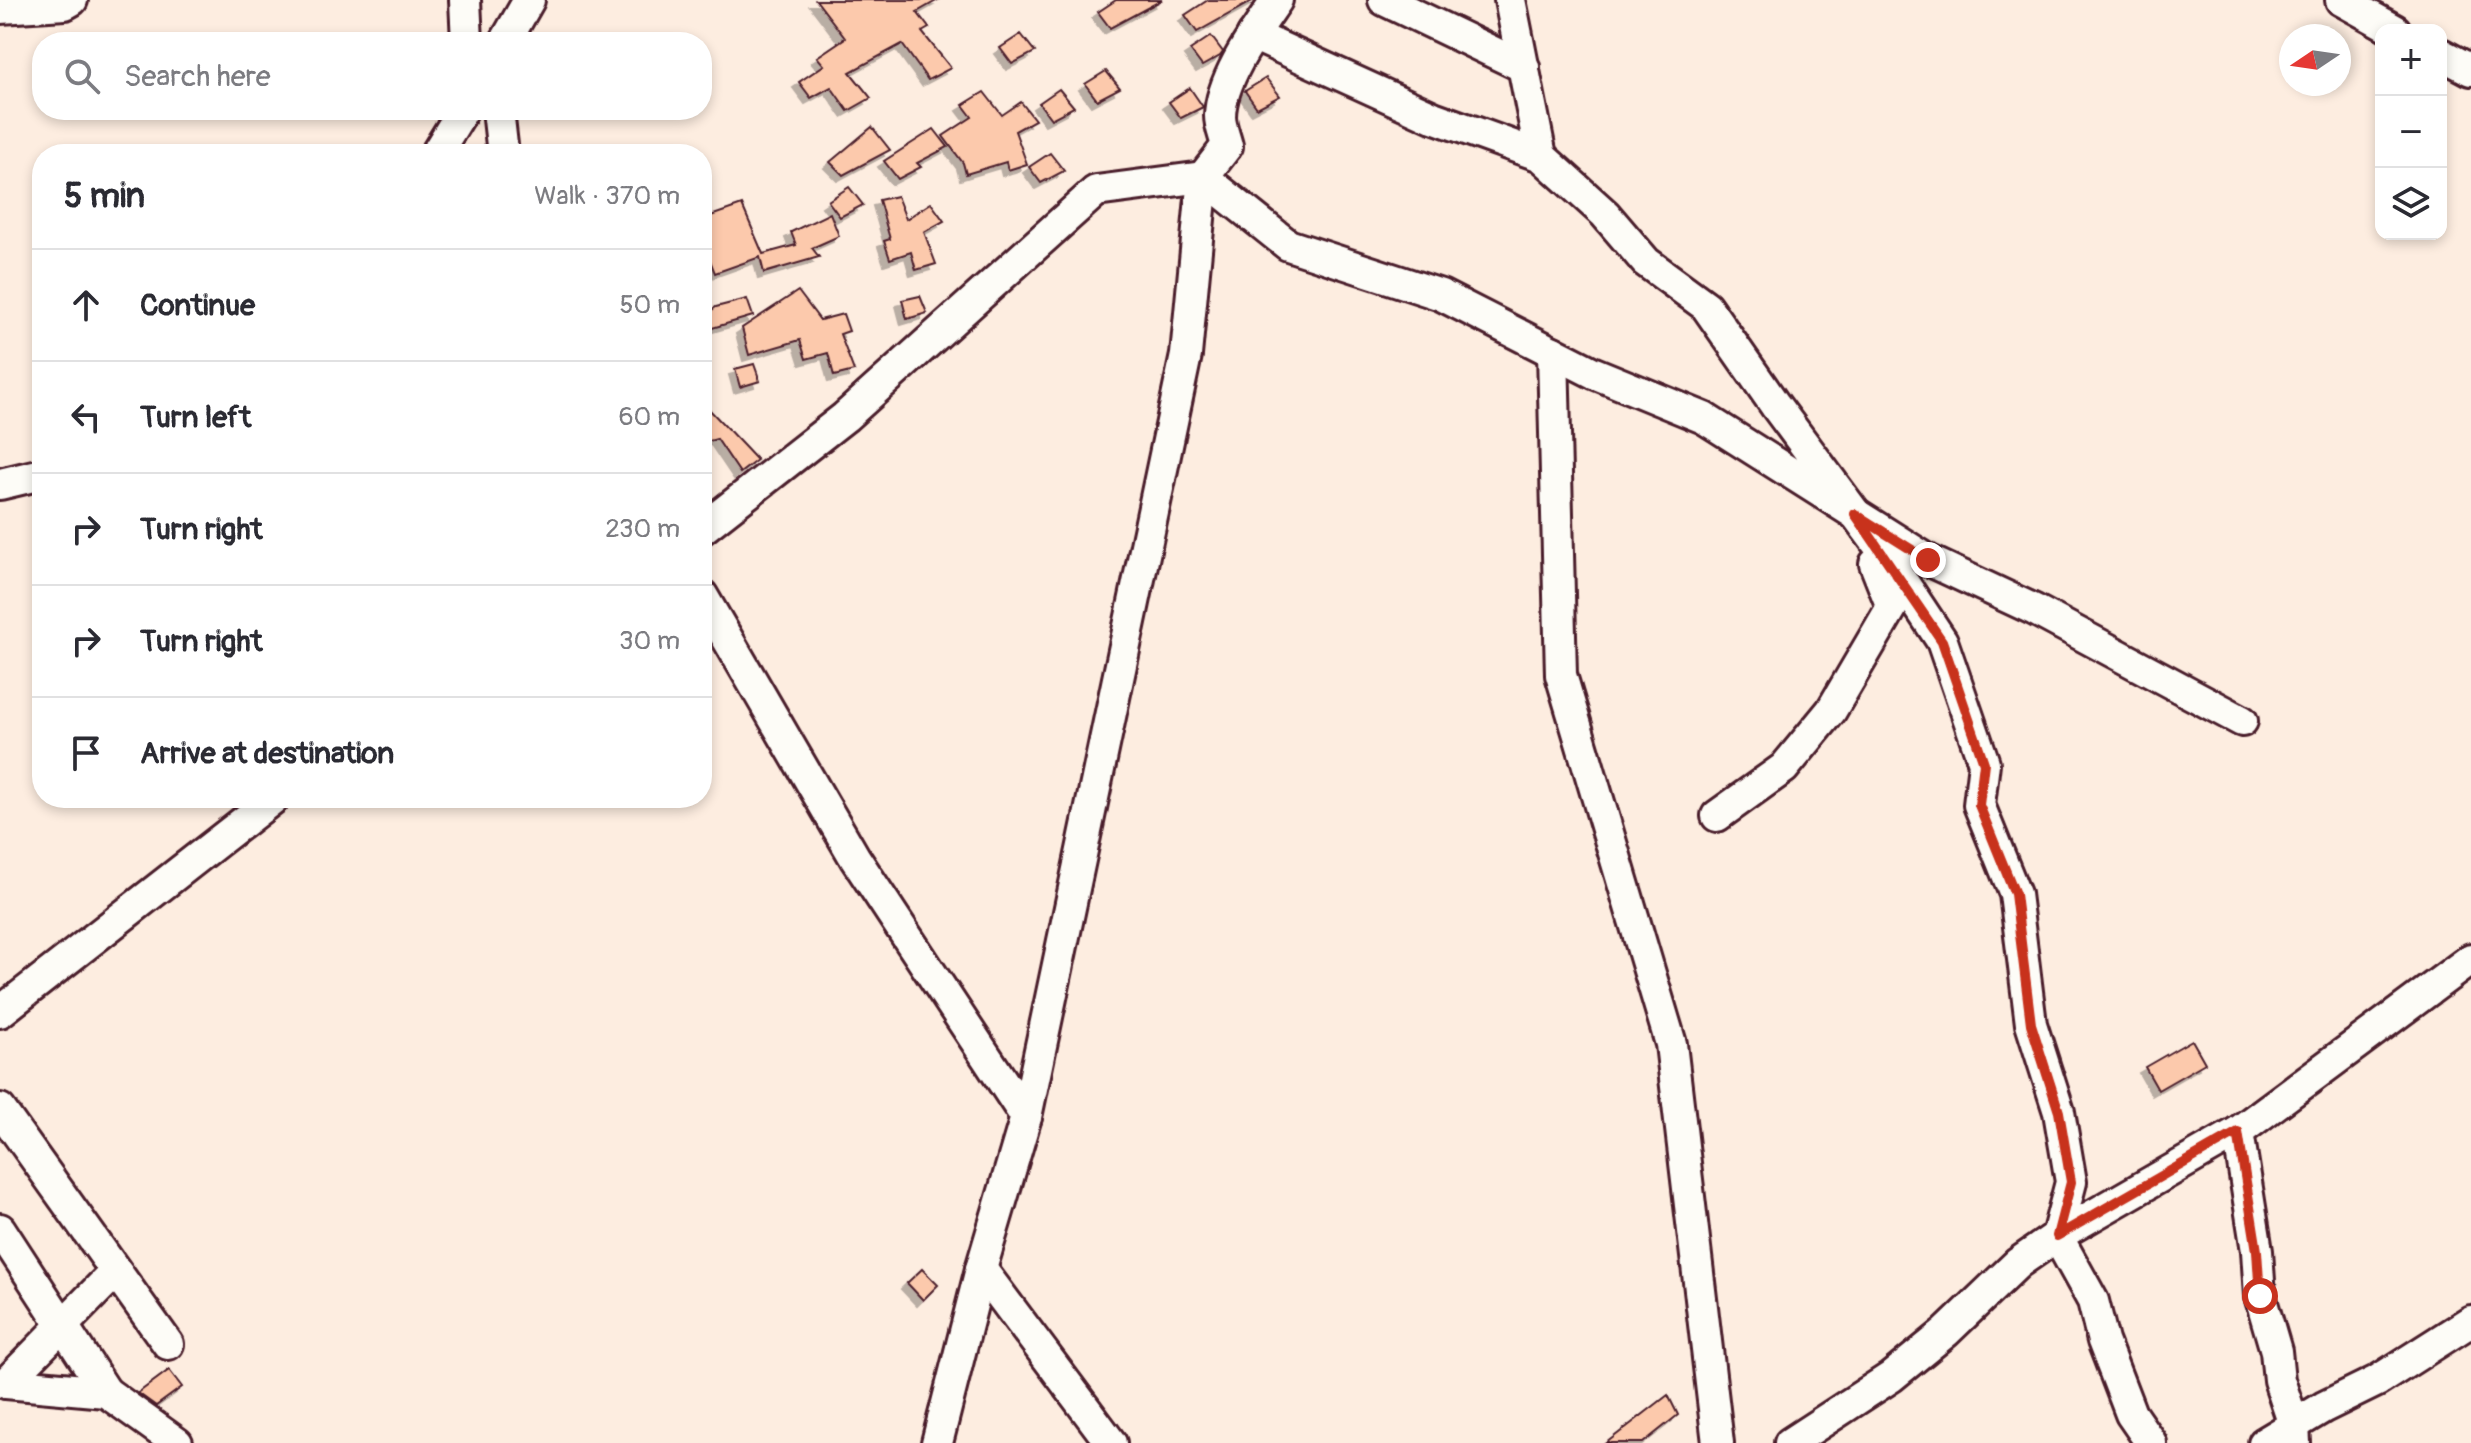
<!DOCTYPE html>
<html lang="en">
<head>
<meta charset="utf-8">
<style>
  body { margin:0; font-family:Pangolin,sans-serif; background:#f2f2f3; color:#2b2b33 }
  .controls { position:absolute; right:24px; top:24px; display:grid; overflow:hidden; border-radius:16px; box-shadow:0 4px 12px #0003 }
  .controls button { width:72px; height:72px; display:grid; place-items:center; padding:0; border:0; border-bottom:2px solid #e1e1e2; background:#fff; color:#2b2b33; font:40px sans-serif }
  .compass { position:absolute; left:2279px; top:24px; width:72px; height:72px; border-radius:50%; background:#fff; box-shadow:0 4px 12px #0003; rotate:257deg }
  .stop { position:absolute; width:24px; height:24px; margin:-18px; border:6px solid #c8321e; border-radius:50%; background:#fff }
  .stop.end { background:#c8321e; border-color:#fff; box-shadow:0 2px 8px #0008 }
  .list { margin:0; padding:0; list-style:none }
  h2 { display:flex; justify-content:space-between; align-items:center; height:104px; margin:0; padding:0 32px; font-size:34px }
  h2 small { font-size:26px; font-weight:400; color:#7c7c81 }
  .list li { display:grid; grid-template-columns:52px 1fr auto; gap:24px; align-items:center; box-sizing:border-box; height:112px; padding:0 32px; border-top:2px solid #e1e1e2 }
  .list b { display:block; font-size:30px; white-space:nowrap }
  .list em { font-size:26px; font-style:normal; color:#7c7c81 }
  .icon { flex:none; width:44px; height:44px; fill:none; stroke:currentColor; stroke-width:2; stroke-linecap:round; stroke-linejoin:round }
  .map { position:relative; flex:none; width:2471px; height:1443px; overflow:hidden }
  .search { position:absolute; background:#fff; box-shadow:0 4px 12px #0003; left:32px; top:32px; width:680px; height:88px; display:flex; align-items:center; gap:20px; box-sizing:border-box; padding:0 28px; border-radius:32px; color:#7c7c81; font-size:30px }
  .panel { position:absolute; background:#fff; box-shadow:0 4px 12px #0003; left:32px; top:144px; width:680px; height:664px; border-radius:32px }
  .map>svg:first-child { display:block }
  .building { fill:#fcc9ac; stroke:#4a1f2b; stroke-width:2; filter:url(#shadow) }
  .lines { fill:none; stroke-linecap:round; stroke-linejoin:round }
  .minor-casing { stroke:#4a1f2b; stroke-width:36 }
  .minor { stroke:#fdfcf7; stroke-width:30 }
  .route { stroke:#c8321e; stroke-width:10 }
</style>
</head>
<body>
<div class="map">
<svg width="2471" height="1443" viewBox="0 0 2471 1443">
  <defs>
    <filter id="shadow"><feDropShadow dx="-6" dy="6" stdDeviation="0" flood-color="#0004"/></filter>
  </defs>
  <rect width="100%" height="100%" fill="#fdede0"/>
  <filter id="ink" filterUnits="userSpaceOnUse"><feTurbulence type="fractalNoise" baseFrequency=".0125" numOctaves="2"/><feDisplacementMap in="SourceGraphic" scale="16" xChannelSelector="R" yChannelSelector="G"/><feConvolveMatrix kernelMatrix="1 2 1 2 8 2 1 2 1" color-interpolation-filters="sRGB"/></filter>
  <g filter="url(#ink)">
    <g class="building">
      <path d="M816 0H938L917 12 929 28 922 32 951 68 928 80 902 44 850 72 871 98 848 111 831 87 811 98 799 82 824 65 817 57 845 38Z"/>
      <path d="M1116 0H1162L1110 28 1098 12Z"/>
      <path d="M1208 0H1254L1197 32 1185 15Z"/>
      <path d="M1021 34 1035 52 1012 64 1000 48Z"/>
      <path d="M1211 36 1223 52 1220 56 1202 66 1190 50Z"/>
      <path d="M1106 71 1120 88 1097 100 1085 84Z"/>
      <path d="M1266 78 1280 96 1257 108 1245 91Z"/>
      <path d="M1190 88 1203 107 1181 118 1169 102Z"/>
      <path d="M1059 89 1074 107 1051 119 1039 103Z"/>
      <path d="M984 92 1002 115 1021 102 1035 120 1015 131 1027 164 1008 170 1006 162 966 174 963 163 943 136 972 117 963 105Z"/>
      <path d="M872 127 890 150 843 175 830 162Z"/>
      <path d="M934 129 948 147 917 163 921 167 898 179 884 161Z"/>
      <path d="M1050 153 1064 171 1041 183 1029 167Z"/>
      <path d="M849 187 863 205 840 217 828 201Z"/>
      <path d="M897 196 906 219 931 203 944 221 924 232 936 264 916 270 911 252 890 259 884 241 890 239 879 200Z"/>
      <path d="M742 205 763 254 796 245 791 232 830 213 839 236 812 248 819 257 764 273 760 257 715 273 702 240V219Z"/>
      <path d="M798 291 820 320 843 314 849 331 840 334 854 371 834 376 828 353 806 359 800 340 749 355 742 328Z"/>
      <path d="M920 296 927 313 907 319 902 300Z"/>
      <path d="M747 299 753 316 702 331V317L716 307Z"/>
      <path d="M754 364 760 381 740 387 735 369Z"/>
      <path d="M707 407 757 460 740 473 717 439 702 443V424L706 423 702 411Z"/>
      <path d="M2192 1040 2205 1063 2158 1090 2145 1067Z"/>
      <path d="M922 1269 938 1285 923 1300 907 1283Z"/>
      <path d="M169 1370 182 1387 156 1406 138 1393Z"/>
      <path d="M1668 1395 1678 1415 1643 1443H1606Z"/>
    </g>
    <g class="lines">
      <g class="minor-casing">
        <g id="minor">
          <path d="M465 0 467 42"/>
          <path d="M1384 0 1524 67"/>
          <path d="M1510 0 1541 156"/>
          <path d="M2341 0 2395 30"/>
          <path d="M0 8 65 4 72 0"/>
          <path d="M1253 35 1433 117 1541 156 1605 214 1646 262 1706 306 1775 405 1877 543 1942 641 1984 763 1979 805 2015 894 2031 1024 2059 1112 2071 1182 2057 1236 2093 1301 2103 1341 2131 1414 2151 1443"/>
          <path d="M505 42 529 0"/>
          <path d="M2441 54 2471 70"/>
          <path d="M498 110 503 154"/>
          <path d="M436 154 463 110"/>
          <path d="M1553 352 1561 675 1671 1044 1718 1443"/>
          <path d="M0 484 42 474"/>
          <path d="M702 529 845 417 1096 191 1203 177 1288 245 1441 295 1594 373 1704 418 1928 560 2035 610 2242 721"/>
          <path d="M702 595 855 858 1026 1117"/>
          <path d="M1717 816 1784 768 1831 711 1892 607 1875 564"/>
          <path d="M0 1012 274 798"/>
          <path d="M0 1109 168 1344"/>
          <path d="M2238 1132 2257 1251 2260 1296 2276 1351 2279 1380 2294 1425 2295 1443"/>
          <path d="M0 1229 106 1392"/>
          <path d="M981 1269 1111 1443"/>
          <path d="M6 1383 106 1392 177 1443"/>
          <path d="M6 1383 115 1272"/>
          <path d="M937 1443 981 1269 1026 1117 1186 355 1203 177 1227 146C1225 137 1220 126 1220 116 1221 78 1256 31 1277 0"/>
          <path d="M1790 1443 1891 1377 1946 1332 2018 1263 2057 1236 2238 1132 2471 959"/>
          <path d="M2264 1443 2324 1407 2377 1381 2471 1321"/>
        </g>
      </g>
      <use href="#minor" class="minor"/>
    </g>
  </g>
  <g class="lines" filter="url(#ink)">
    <path class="route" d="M1928 560 1855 514 1942 641 1984 763 1979 805 2015 894 2031 1024 2059 1112 2071 1182 2057 1236 2238 1132 2257 1251 2260 1296"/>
  </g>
</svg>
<div class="controls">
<button>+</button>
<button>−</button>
<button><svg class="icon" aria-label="layers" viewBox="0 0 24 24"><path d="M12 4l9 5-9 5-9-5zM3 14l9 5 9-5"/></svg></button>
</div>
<svg class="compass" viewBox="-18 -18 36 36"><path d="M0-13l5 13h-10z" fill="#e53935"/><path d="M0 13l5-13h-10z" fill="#7c7c81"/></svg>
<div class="stop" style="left:2260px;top:1296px"></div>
<div class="stop end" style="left:1928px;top:560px"></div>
<div class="search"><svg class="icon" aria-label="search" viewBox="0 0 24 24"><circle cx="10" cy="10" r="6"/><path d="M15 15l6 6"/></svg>Search here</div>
<section class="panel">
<h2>5 min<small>Walk · 370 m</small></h2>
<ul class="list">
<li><svg class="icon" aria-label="ahead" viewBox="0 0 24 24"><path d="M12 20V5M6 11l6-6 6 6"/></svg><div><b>Continue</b></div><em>50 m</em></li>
<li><svg class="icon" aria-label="left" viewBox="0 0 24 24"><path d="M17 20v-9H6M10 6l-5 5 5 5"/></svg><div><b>Turn left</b></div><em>60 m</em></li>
<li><svg class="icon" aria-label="right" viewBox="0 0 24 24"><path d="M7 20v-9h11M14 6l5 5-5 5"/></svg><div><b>Turn right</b></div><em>230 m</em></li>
<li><svg class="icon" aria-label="right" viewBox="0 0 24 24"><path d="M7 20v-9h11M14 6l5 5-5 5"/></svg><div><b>Turn right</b></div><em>30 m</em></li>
<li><svg class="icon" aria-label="arrive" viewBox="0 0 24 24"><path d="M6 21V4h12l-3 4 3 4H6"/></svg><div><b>Arrive at destination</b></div></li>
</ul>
</section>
</div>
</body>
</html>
